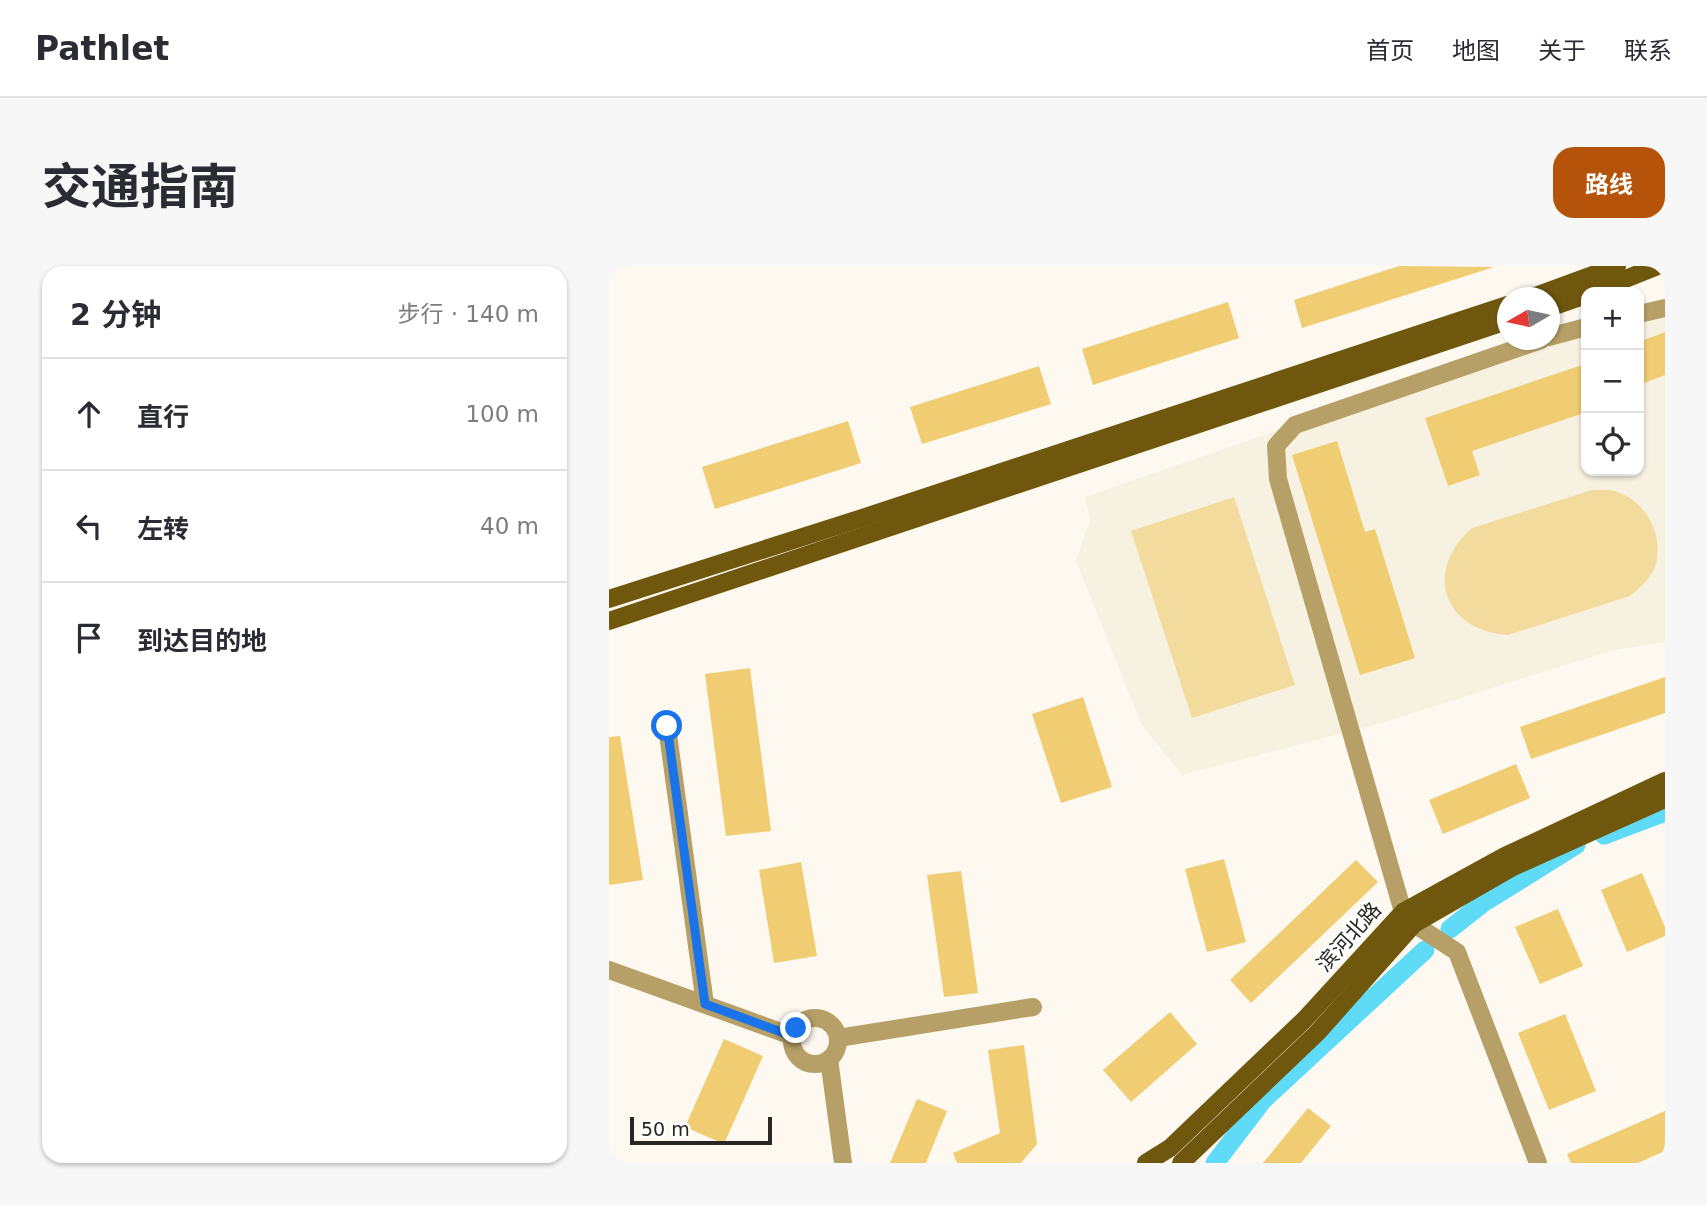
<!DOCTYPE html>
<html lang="zh">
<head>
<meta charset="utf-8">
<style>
  body { margin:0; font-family:"DejaVu Sans","Noto Sans SC",sans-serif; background:#f7f7f7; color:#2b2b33 }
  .controls { position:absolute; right:21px; top:21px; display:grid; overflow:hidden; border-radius:14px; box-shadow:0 2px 5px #0004 }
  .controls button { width:63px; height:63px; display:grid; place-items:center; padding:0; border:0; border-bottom:2px solid #e1e1e2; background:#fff; color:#2b2b33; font:35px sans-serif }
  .compass { position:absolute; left:888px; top:21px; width:63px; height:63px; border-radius:50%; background:#fff; box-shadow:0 2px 5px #0004; rotate:261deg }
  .scale { position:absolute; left:21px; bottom:18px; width:142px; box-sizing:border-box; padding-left:7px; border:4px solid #272623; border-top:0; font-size:19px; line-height:24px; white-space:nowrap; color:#272623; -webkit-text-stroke:5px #fff; paint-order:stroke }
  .stop { position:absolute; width:21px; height:21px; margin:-16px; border:5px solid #1a73e8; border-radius:50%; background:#fff }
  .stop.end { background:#1a73e8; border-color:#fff; box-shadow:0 2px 7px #0008 }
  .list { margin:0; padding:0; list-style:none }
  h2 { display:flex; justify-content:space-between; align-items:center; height:91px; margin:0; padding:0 28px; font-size:30px }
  h2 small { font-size:23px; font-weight:400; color:#7c7c81 }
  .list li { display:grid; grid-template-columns:46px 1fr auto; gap:21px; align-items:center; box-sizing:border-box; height:112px; padding:0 28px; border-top:2px solid #e1e1e2 }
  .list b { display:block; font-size:26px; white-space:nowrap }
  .list em { font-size:23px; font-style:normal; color:#7c7c81 }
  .icon { flex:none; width:38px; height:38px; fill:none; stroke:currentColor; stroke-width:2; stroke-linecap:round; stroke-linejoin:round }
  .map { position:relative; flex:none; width:1056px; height:897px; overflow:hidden; border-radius:21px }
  header { display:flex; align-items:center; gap:42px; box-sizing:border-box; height:98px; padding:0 35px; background:#fff; border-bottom:2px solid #e1e1e2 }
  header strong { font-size:33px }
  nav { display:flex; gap:38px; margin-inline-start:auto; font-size:24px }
  .intro { display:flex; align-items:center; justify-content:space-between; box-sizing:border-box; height:168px; padding:0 42px }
  h1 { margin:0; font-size:49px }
  .button { padding:18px 32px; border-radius:21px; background:#b45309; color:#fff; font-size:24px; font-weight:700 }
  main { display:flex; gap:42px; padding:0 42px }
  aside { flex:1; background:#fff; border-radius:21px; box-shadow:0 2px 5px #0004 }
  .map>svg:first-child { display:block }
  .built { fill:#f7f1e1 }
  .green { fill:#f3db9e }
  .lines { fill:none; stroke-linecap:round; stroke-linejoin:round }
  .canal { stroke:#5fdbf8; stroke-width:19 }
  .building { fill:#f0cd73 }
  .minor { stroke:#b6a067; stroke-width:18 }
  .major { stroke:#6f570e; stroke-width:18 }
  .route { stroke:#1a73e8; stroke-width:9 }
  .labels { text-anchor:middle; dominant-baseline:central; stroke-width:6; stroke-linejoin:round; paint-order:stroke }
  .street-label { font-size:21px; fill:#272623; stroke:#fff }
</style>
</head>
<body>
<header>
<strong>Pathlet</strong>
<nav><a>首页</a><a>地图</a><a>关于</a><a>联系</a></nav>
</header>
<div class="intro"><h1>交通指南</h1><a class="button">路线</a></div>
<main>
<aside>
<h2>2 分钟<small>步行 · 140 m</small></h2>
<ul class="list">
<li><svg class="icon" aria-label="ahead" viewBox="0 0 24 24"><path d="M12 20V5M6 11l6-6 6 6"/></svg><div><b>直行</b></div><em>100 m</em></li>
<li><svg class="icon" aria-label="left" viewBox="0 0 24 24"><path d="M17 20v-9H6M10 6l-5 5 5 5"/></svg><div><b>左转</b></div><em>40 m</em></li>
<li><svg class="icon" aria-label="arrive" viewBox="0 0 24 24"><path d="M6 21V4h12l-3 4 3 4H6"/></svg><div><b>到达目的地</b></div></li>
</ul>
</aside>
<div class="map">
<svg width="1056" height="897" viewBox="0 0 1056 897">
  <rect width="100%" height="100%" fill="#fdf9f1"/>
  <path class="built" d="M1056 44V376L1001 385 769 458 573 509 532 458 467 295 481 254 476 231 707 151 977 68V205H1030V52Z"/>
  <g class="green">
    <path d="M983 224C990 224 998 223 1005 225 1037 233 1056 270 1046 301 1040 314 1031 322 1021 330L899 369C834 365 814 304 863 262Z"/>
    <path d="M625 231 686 419 583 452 522 265Z"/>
  </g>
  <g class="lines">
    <g class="canal">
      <path d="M995 569 1056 546"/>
      <path d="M841 663 874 637 967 579"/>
      <path d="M606 897 654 834 816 684"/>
    </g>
  </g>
  <g class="building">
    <path d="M790 0 885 1 693 62 685 34Z"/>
    <path d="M619 36 630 72 484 119 473 83Z"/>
    <path d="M1056 66V109L1030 119V76Z"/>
    <path d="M976 98 977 153 972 148 863 185 871 209 839 220 816 152Z"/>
    <path d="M430 100 442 138 313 178 301 141Z"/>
    <path d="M239 155 252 197 106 243 93 201Z"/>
    <path d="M728 175 756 266 766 263 806 392 751 409 683 189Z"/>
    <path d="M141 402 162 565 117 570 96 408Z"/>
    <path d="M1056 411V447L922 493 911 461Z"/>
    <path d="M474 431 503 521 452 537 423 448Z"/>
    <path d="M11 470 34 614 0 619V471Z"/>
    <path d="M907 498 921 532 834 568 820 534Z"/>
    <path d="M615 593 637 676 598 686 576 603Z"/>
    <path d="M747 594 769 616 642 737 621 714Z"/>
    <path d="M192 596 208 690 165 697 150 604Z"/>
    <path d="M352 605 369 727 335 731 318 609Z"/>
    <path d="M1033 607 1056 661V670L1018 686 992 624Z"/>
    <path d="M949 643 974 700 931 718 906 661Z"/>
    <path d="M561 746 588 778 522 836 494 804Z"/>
    <path d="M956 748 987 825 940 844 909 767Z"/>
    <path d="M115 773 154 790 115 878 76 861Z"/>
    <path d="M415 779 428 878 412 897H348L344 887 391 867 379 784Z"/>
    <path d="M308 833 338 845 317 897H281Z"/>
    <path d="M699 842 722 860 692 897H654Z"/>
    <path d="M1056 845V885L1029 897H962L958 888Z"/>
  </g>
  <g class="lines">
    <g class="minor">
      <path d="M1030 48 1056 42"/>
      <path d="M940 71 977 61"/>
      <path d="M58 461 96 738"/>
      <path d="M0 704 183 770"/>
      <circle cx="206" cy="775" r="23"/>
      <path d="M229 772 424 741"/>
      <path d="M220 793 234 897"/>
      <path d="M929 897 848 686 805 658 794 646 669 213 667 180 686 159 932 74"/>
    </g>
    <g class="major">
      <path d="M984 26 1049 0"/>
      <path d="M921 32 1008 0"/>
      <path d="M940 42 977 29"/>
      <path d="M0 333 253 252 898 39"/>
      <path d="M0 355 898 55"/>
      <path d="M537 897 561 882 696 753 794 646 896 590 1056 515"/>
      <path d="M572 897 709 766 805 658 904 601 1056 533"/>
    </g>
  </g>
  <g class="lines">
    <path class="route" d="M58 460 96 738 183 770 187 762"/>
  </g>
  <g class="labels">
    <g class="street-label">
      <text transform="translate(740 671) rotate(-48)">滨河北路</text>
    </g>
  </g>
</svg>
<div class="controls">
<button>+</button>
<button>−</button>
<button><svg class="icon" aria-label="locate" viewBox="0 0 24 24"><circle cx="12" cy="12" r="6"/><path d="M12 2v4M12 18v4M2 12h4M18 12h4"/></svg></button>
</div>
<svg class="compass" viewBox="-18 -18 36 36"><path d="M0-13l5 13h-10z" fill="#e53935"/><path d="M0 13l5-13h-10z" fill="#7c7c81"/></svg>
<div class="scale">50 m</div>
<div class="stop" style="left:58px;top:460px"></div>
<div class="stop end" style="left:187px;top:762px"></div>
</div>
</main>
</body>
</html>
